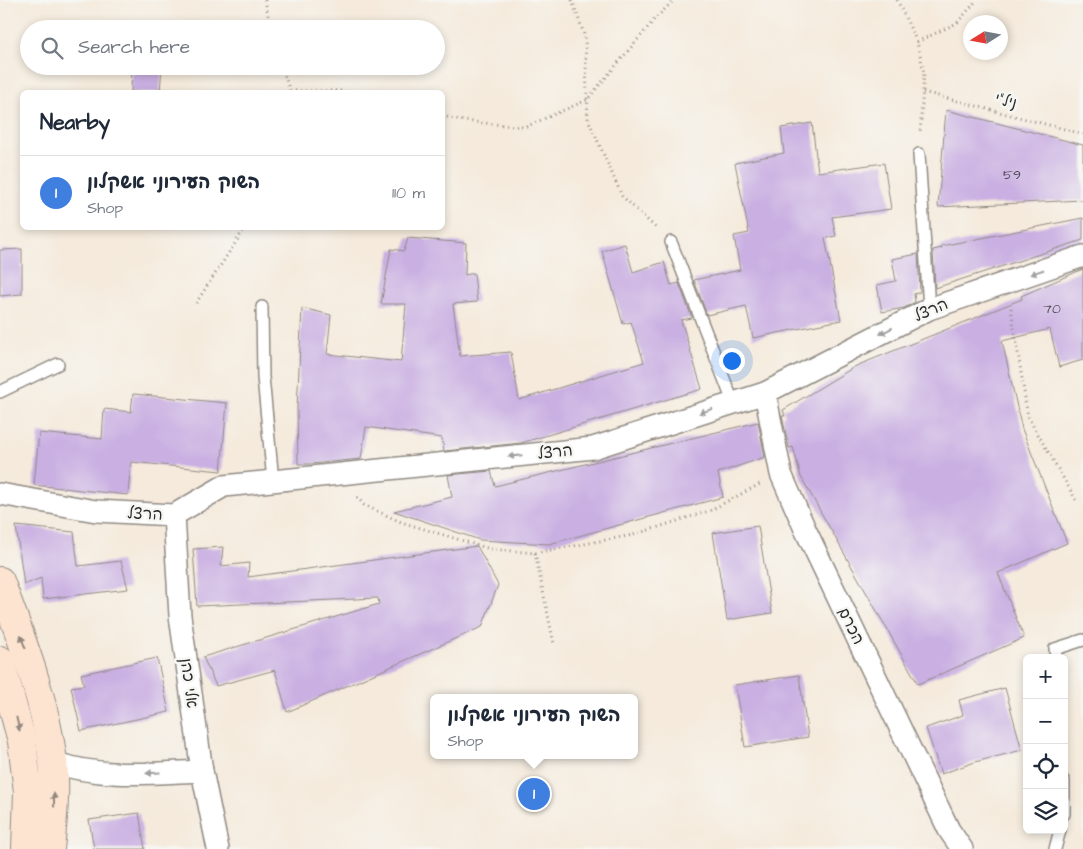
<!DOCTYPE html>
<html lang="en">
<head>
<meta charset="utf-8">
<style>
  body { margin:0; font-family:"Architects Daughter","Playpen Sans Hebrew",sans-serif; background:#f6f6f7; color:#1f2937 }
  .controls { position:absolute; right:15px; bottom:15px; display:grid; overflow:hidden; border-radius:8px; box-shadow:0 2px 8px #0003 }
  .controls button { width:45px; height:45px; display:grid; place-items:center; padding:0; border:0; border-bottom:1px solid #e0e1e3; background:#fff; color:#1f2937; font:25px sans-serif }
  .compass { position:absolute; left:963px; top:15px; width:45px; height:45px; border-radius:50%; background:#fff; box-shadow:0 2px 8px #0003; rotate:259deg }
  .you { position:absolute; left:731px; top:360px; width:18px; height:18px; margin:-12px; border:4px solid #fff; border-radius:50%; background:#1a73e8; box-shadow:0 0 0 8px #1a73e833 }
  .badge { display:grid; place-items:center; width:32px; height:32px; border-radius:50%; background:#b45309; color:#fff; font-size:16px; font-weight:700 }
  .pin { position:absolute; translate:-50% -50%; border:2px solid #fff; box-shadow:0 1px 5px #0006 }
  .popup { position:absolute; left:430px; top:694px; width:208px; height:65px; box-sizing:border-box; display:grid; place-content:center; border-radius:8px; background:#fff; filter:drop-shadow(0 1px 4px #0005); font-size:16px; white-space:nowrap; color:#747a83 }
  .popup b { font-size:19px; color:#1f2937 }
  .popup::after { content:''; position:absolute; left:50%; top:100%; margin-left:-10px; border:10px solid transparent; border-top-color:#fff }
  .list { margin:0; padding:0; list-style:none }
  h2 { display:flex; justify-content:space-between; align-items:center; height:65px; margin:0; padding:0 20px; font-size:21px }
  h2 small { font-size:16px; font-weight:400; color:#747a83 }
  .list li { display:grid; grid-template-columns:32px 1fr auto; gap:15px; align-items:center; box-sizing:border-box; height:75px; padding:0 20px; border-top:1px solid #e0e1e3 }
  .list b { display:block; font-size:19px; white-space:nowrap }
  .list p { margin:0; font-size:16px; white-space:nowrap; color:#747a83 }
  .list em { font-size:16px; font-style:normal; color:#747a83 }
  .icon { flex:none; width:28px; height:28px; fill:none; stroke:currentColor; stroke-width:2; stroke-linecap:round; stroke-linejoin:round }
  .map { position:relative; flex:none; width:1083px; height:849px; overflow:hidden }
  .search { position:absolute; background:#fff; box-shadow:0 2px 8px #0003; left:20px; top:20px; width:425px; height:55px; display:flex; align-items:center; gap:12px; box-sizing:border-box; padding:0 18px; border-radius:28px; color:#747a83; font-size:19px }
  .panel { position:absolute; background:#fff; box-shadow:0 2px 8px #0003; left:20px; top:90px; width:425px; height:140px; border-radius:8px }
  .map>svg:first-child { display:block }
  .building { fill:#c9afe2 }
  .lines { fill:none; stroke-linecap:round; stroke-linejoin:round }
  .lane-casing { stroke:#908a83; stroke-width:14 }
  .street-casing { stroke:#908a83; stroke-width:24 }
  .secondary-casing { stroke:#908a83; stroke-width:30 }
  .path { stroke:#908a83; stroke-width:3; stroke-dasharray:1 4; stroke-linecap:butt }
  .lane { stroke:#fff; stroke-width:11 }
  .street { stroke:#fff; stroke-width:21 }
  .secondary { stroke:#fde4d1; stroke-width:28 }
  .oneway { fill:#a0a0a0 }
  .oneway2 { fill:#94887e }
  .labels { text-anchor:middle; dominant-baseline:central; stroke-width:5; stroke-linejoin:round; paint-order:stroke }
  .number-label { font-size:14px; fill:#524c59 }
  .street-label { font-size:16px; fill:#2b2b2b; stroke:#f6f6f2 }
</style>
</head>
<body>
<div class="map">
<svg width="1083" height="849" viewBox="0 0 1083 849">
  <rect width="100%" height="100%" fill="#f6f6f2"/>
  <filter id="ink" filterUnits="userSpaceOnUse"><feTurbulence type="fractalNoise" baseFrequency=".02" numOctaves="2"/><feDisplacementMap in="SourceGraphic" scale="10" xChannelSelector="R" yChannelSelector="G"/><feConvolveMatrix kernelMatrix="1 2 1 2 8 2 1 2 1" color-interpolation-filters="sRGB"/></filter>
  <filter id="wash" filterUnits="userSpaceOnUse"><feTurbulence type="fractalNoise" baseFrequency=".0096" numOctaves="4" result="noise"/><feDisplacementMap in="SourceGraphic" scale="20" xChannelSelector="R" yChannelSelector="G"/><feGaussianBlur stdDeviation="1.12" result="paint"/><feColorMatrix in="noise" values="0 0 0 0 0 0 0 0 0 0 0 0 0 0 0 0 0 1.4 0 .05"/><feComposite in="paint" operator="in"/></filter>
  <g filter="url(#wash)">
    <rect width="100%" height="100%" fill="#f5eadb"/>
    <g id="blocks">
      <g class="building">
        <path d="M132 66H162L160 92H131Z"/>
        <path d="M946 110 1083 145V200L938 207Z"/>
        <path d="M812 123 818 172 884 163 891 209 832 217 836 236 825 238 841 320 753 338 746 306 707 315 694 280 740 270 734 236 749 233 735 163 784 153 781 128Z"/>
        <path d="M1083 218V240L935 288 933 250 942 248 941 246Z"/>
        <path d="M408 238 466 243 465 275 474 273 477 302 453 304 460 356 511 352 519 400 644 362 631 322 623 324 602 251 625 244 633 272 664 262 671 285 679 283 692 318 681 320 702 389 521 443 444 451 442 438 366 427 361 459 311 464H298L297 408 302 308 331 315 327 354 401 362 406 304H381L391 249 404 251Z"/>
        <path d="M22 249V294L0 296V250Z"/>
        <path d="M918 254 920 292 914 294 915 302 904 308 882 312 877 285 896 281 892 259Z"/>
        <path d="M1083 269V360L1059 367 1050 329 1002 341 1022 429 1067 543 998 573 1024 638 918 684 801 477 793 447 789 448 782 416H785L783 410 856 366 1022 299 1021 296Z"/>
        <path d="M133 394 227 403 221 471 131 462 128 495 34 485 39 433 102 439 104 409 131 412Z"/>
        <path d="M758 422 765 457 718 473 723 497 549 544 480 540 394 511 452 497 448 475 491 471 495 486Z"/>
        <path d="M16 526 74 532 78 566 121 561 128 589 43 599 41 578 24 585Z"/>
        <path d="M758 526 772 613 727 620 713 533Z"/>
        <path d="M477 546 498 585 482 627 287 712 275 670 216 686 203 657 379 604 378 598 197 606 193 549 223 547 221 566 249 563 248 577Z"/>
        <path d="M157 658 169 712 81 731 71 687 84 685 81 674Z"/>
        <path d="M799 675 808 737 745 747 735 685Z"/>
        <path d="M1005 688 1022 750 975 762 941 774 926 728 963 715 959 700Z"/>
        <path d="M139 813 145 849H94L89 820Z"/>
      </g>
    </g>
  </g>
  <g filter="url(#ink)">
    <use href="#blocks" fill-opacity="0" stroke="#908a83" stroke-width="1"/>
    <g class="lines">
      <g class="lane-casing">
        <g id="lane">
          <path d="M919 154 929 309"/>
          <path d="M671 242 733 402"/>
          <path d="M262 307 263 377 273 481"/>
          <path d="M0 392 58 364"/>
          <path d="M1056 658 1055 649 1083 640"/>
          <path d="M1064 781V814"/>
          <path d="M1055 849 1060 830"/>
        </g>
      </g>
      <g class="street-casing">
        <g id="street">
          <path d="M765 393 781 474 805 529 949 830 962 849"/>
          <path d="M0 494 96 511 174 515 224 486 593 448 765 393 929 309 1083 256"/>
          <path d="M174 515 180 616 202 771 218 849"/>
          <path d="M53 762C102 779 152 773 202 771"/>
        </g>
      </g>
      <g class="secondary-casing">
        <g id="secondary">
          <path d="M0 581C22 640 45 699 53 761 56 790 53 820 50 849"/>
          <path d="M0 660 22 741 28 792 26 849"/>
        </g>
      </g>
      <g class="path">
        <path d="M265 0 271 29"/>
        <path d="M572 0 585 37 588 119 622 196 657 229"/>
        <path d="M897 0 917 42 924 72 920 134"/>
        <path d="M917 42 957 23 977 0"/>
        <path d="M282 66 290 92"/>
        <path d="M290 91H342L348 92"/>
        <path d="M923 92 1083 134"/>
        <path d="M442 116 464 121 525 127 587 100 654 20 674 0"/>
        <path d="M196 303 245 228"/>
        <path d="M1011 308 1028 417 1076 500"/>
        <path d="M357 497 364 505 401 522 490 549 535 553 633 535 709 511 760 484"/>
        <path d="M535 553 554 644"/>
      </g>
      <use href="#lane" class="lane"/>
      <use href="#street" class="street"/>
      <use href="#secondary" class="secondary"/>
    </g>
    <defs><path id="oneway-solid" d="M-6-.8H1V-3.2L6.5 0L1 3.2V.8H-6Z" transform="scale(1.25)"/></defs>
    <g class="oneway">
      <use href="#oneway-solid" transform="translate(1037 272) rotate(161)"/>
      <use href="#oneway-solid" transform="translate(886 331) rotate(153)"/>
      <use href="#oneway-solid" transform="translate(706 411) rotate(162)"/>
      <use href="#oneway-solid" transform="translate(515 456) rotate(174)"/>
      <use href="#oneway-solid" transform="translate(153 773) rotate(177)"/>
    </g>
    <g class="oneway2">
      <use href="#oneway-solid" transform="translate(23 642) rotate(-111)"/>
      <use href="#oneway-solid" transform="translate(18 724) rotate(76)"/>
      <use href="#oneway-solid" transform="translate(54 800) rotate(-91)"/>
    </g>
  </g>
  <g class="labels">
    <g class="number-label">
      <text x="1012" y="175">59</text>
      <text x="1052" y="309">70</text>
    </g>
    <g class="street-label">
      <text transform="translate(1006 101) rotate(15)">ניל"י</text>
      <text transform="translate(931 310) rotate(-23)">הרצל</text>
      <text transform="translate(555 452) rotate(-6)">הרצל</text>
      <text transform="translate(145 514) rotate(3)">הרצל</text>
      <text transform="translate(851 626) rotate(64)">הכרם</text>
      <text transform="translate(189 683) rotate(82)">אלי כהן</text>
    </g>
  </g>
</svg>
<div class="controls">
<button>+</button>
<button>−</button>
<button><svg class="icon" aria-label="locate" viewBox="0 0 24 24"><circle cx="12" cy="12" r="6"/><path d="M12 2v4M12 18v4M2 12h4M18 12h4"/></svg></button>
<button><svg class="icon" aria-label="layers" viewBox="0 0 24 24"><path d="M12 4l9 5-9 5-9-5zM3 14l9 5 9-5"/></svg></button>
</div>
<svg class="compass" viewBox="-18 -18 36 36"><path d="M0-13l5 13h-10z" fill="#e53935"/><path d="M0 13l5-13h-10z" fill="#747a83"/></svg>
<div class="you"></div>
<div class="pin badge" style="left:534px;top:794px;background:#3f7fe0">1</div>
<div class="popup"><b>השוק העירוני אשקלון</b>Shop</div>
<div class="search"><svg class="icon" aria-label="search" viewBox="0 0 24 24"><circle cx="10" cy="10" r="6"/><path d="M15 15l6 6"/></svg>Search here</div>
<section class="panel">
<h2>Nearby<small></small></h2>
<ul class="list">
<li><span class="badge" style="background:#3f7fe0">1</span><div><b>השוק העירוני אשקלון</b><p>Shop</p></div><em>110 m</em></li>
</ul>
</section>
</div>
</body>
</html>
